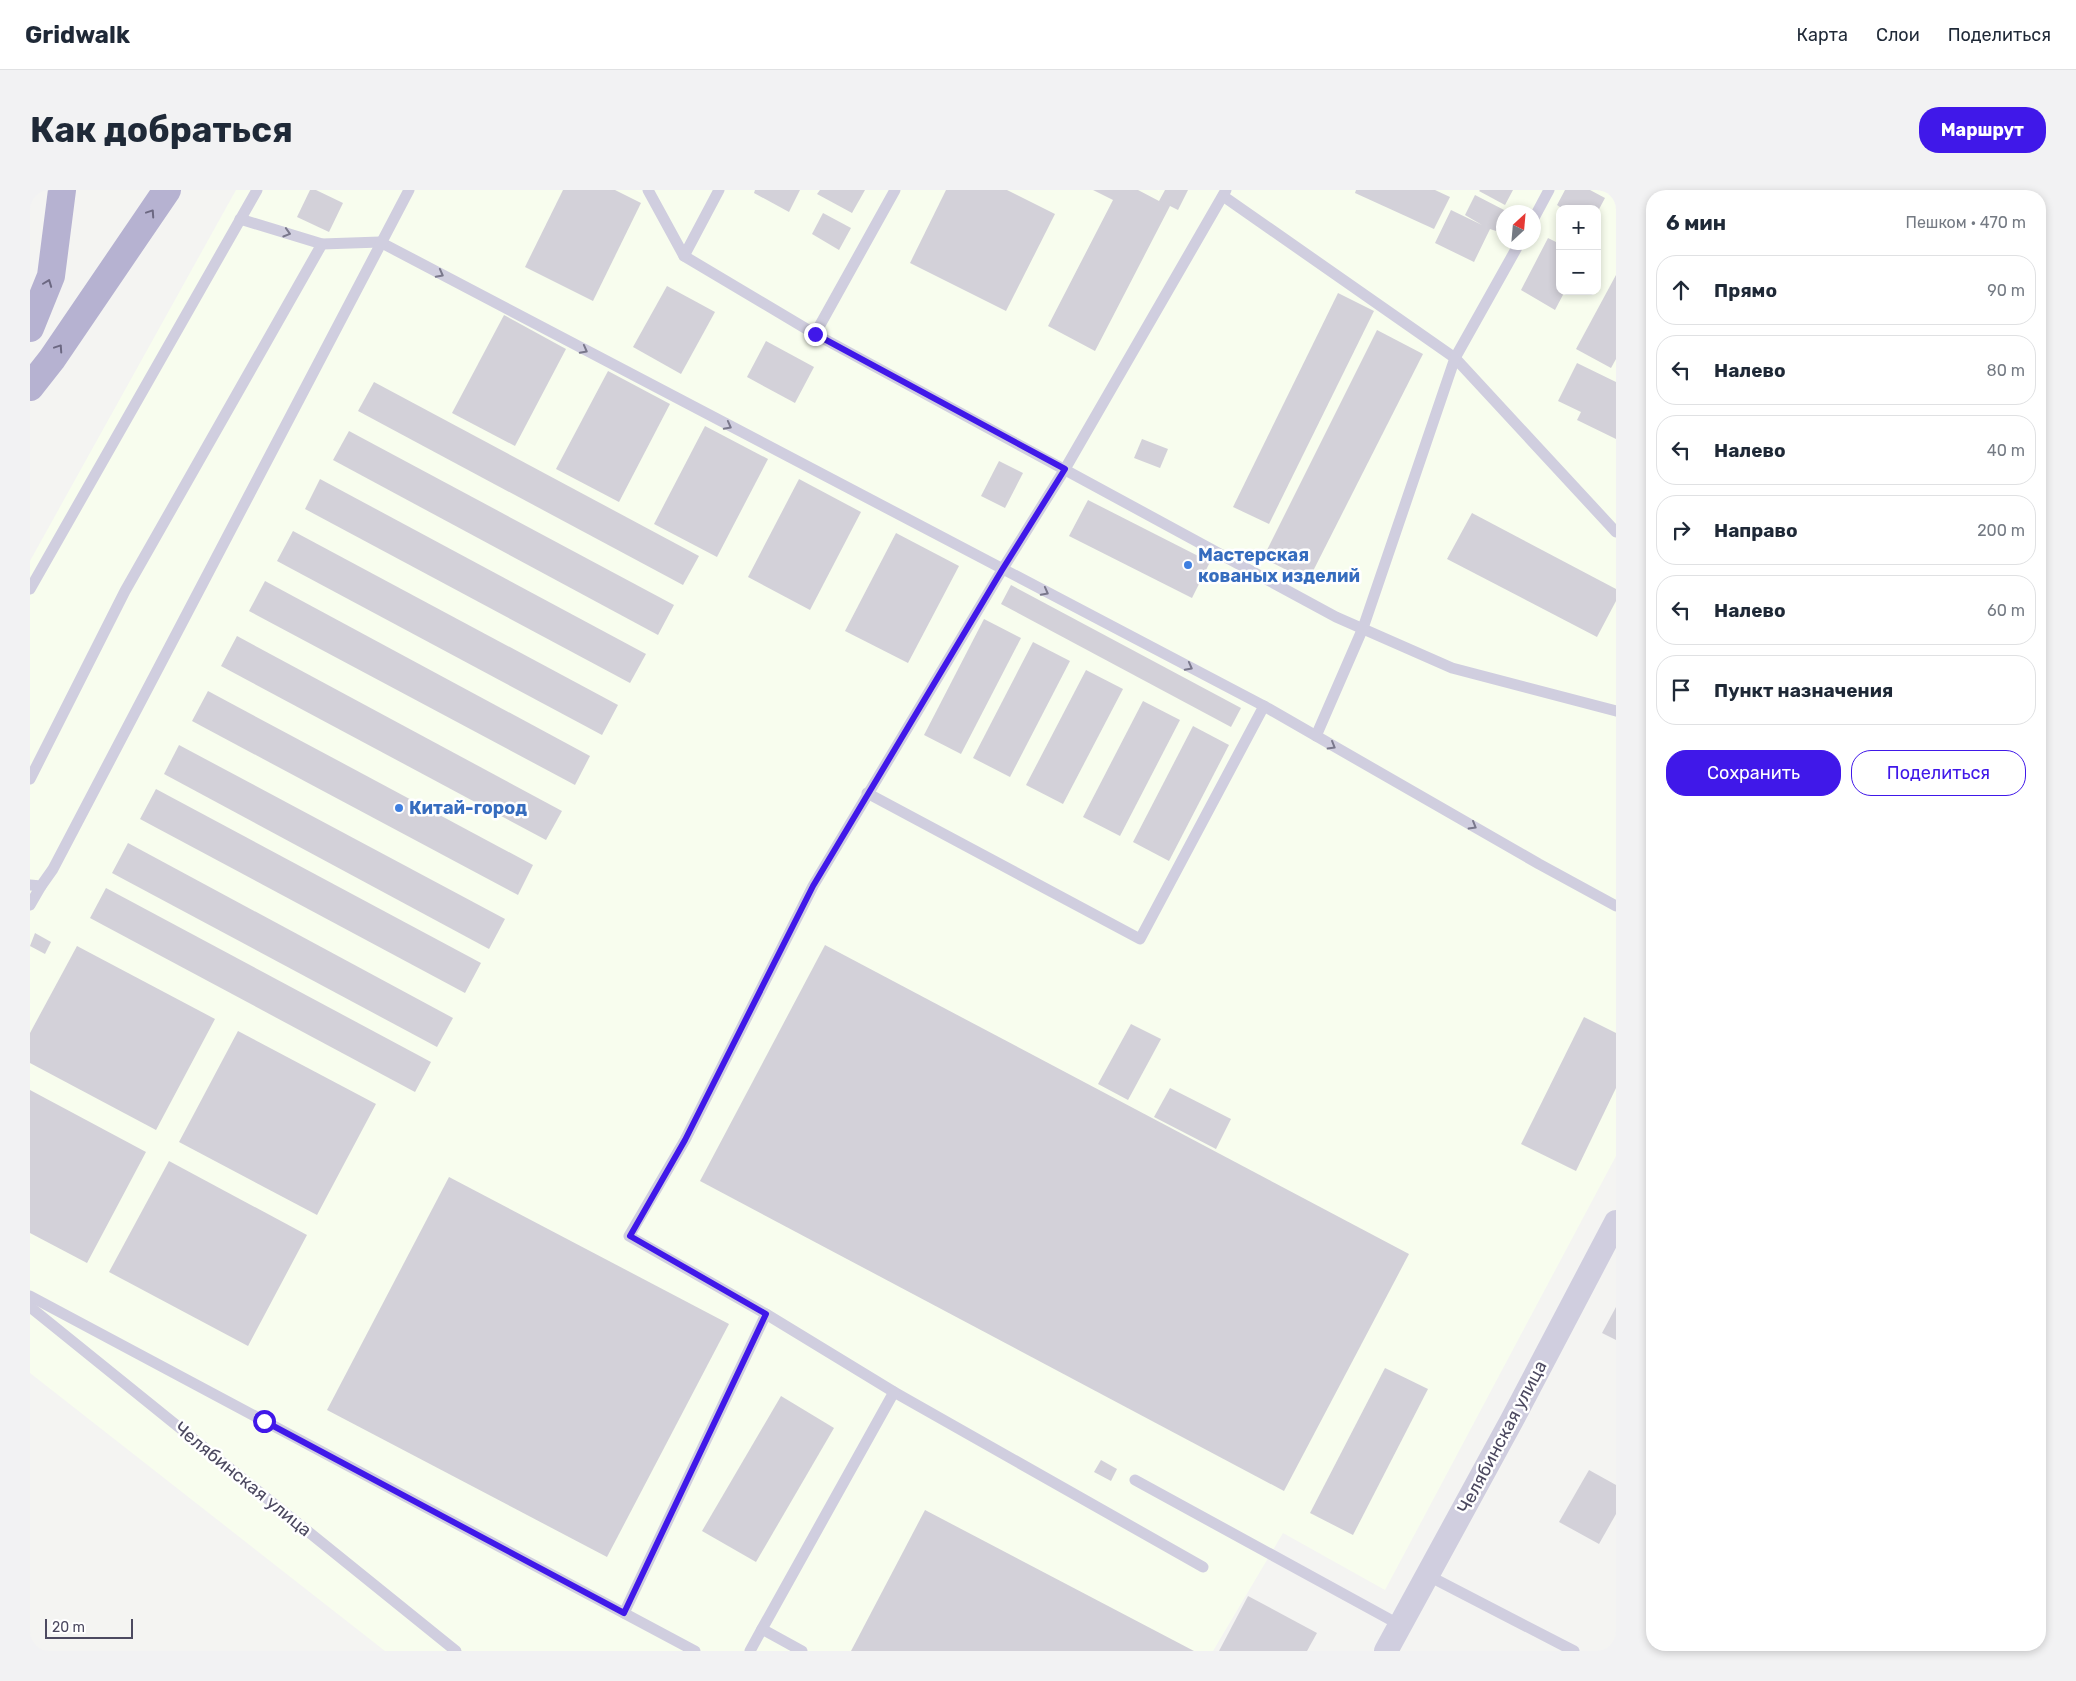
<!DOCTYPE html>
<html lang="ru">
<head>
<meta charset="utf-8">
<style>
  body { margin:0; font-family:Rubik,sans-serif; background:#f2f2f3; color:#1f2937 }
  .controls { position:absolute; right:15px; top:15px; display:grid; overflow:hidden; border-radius:10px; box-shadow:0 2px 8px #0003 }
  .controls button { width:45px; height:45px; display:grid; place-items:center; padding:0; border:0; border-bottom:1px solid #e0e1e3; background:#fff; color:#1f2937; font:25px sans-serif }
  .compass { position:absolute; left:1466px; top:15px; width:45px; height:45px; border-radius:50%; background:#fff; box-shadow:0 2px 8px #0003; rotate:26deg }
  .scale { position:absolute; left:15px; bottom:12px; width:88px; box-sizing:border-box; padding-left:5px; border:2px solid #4c4960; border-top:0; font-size:14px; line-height:18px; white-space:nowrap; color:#4c4960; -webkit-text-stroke:4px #fff; paint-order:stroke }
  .stop { position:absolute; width:15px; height:15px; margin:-11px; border:4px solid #4018e9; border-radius:50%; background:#fff }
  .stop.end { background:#4018e9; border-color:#fff; box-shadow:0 1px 5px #0008 }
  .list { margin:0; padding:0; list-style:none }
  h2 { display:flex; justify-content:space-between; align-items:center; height:65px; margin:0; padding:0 20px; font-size:21px }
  h2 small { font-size:16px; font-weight:400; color:#747a83 }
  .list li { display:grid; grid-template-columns:32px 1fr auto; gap:15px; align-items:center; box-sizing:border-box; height:70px; margin:0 10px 10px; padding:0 10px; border:1px solid #e0e1e3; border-radius:20px }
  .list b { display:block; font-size:19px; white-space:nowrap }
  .list em { font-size:16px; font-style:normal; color:#747a83 }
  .actions { display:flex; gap:10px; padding:15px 20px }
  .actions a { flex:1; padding:11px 0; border:1px solid #4018e9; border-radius:20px; text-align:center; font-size:18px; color:#4018e9 }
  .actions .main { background:#4018e9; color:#fff }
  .icon { flex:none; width:28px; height:28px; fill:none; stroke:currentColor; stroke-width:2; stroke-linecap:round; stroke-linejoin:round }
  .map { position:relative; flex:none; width:1586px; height:1461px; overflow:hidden; border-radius:20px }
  header { display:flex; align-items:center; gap:30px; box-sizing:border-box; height:70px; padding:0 25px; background:#fff; border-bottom:1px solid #e0e1e3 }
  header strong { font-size:24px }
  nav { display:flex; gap:28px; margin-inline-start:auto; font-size:18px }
  .intro { display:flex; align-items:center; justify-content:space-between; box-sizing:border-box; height:120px; padding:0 30px }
  h1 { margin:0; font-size:35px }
  .button { padding:12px 22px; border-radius:20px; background:#4018e9; color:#fff; font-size:18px; font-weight:700 }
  main { display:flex; gap:30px; padding:0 30px }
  aside { flex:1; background:#fff; border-radius:20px; box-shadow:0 2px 8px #0003 }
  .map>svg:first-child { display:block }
  .commercial { fill:#f8fdee; fill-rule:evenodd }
  .building { fill:#d3d1d9 }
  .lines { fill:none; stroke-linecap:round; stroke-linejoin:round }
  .lane { stroke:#d0cedf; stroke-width:11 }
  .street { stroke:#d0cedf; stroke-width:24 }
  .primary { stroke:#b6b2d1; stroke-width:28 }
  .oneway { stroke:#6c6882 }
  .oneway2 { stroke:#7a788c }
  .route { stroke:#4018e9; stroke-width:6 }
  .shop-dot { fill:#3f7fe0; stroke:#fff; stroke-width:2 }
  .labels { text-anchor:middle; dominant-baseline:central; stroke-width:5; stroke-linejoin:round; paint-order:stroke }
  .shop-label { font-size:18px; font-weight:bold; fill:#366cbe; stroke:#fff; text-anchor:start }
  .street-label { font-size:18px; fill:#4c4960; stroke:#fff }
</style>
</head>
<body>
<header>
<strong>Gridwalk</strong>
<nav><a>Карта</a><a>Слои</a><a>Поделиться</a></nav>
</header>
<div class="intro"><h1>Как добраться</h1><a class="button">Маршрут</a></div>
<main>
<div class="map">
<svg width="1586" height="1461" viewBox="0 0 1586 1461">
  <rect width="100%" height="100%" fill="#f4f4f2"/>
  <path class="commercial" d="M206 0H1586V966L1355 1400 1253 1343 1183 1461H355L0 1183V371ZM1530 19H1567V101H1530ZM1474 22H1504V52H1474Z"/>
  <g class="building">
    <path d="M280 0H286L313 13 299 42 267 27Z"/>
    <path d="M533 0H585L611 13 563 111 495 77Z"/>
    <path d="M725 0H770L759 22 724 3Z"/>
    <path d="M790 0H835L822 23 787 4Z"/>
    <path d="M916 0H977L1025 24 976 121 880 73Z"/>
    <path d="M1063 0H1108L1129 11 1135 0H1158L1148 20 1140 16 1065 161 1018 136 1083 10Z"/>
    <path d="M1326 0H1405L1420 7 1404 39 1325 3Z"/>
    <path d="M1450 0H1483L1475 15 1449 1Z"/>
    <path d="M1535 0H1560L1575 8 1567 23V19H1533L1527 15Z"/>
    <path d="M1445 5 1478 22H1474L1466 41 1460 39 1444 72 1405 53 1421 20 1452 35 1435 25Z"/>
    <path d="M793 23 821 38 809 60 782 44Z"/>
    <path d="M1518 48 1530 54V101H1535L1525 120 1491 100Z"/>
    <path d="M1586 85V169L1581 178 1546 159Z"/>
    <path d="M637 96 685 122 651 184 603 157Z"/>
    <path d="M1308 103 1344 121 1239 334 1203 317Z"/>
    <path d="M474 125 536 159 485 256 422 223Z"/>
    <path d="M1347 140 1393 164 1278 391 1233 368Z"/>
    <path d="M736 151 784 177 765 213 717 187Z"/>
    <path d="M1547 173 1586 192V249L1547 230 1551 222 1528 211Z"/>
    <path d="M578 181 640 214 589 312 526 279Z"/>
    <path d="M344 192 669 366 653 395 328 221Z"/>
    <path d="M675 236 738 269 687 367 624 334Z"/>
    <path d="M319 241 644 415 628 445 303 270Z"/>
    <path d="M1112 249 1138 259 1130 278 1104 268Z"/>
    <path d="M969 271 993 283 975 318 951 306Z"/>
    <path d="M290 289 616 464 600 493 275 319Z"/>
    <path d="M769 289 831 322 780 420 718 387Z"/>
    <path d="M1058 310 1180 372 1162 408 1039 346Z"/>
    <path d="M1442 323 1586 399V411L1567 447 1417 369Z"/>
    <path d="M263 341 588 515 572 545 247 371Z"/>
    <path d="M866 343 929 376 878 473 815 441Z"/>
    <path d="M235 391 560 566 545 595 219 421Z"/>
    <path d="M981 395 1211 518 1201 537 971 414Z"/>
    <path d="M954 429 991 448 931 564 894 545Z"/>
    <path d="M207 446 532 621 516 650 191 476Z"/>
    <path d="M1003 452 1040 471 980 587 943 568Z"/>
    <path d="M1056 480 1093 499 1033 614 996 595Z"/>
    <path d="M178 501 503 675 488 705 162 531Z"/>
    <path d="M1113 511 1150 530 1090 646 1053 627Z"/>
    <path d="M1163 536 1199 555 1139 671 1103 652Z"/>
    <path d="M149 555 475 729 459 759 134 584Z"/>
    <path d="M126 599 451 773 435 803 110 629Z"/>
    <path d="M98 653 423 828 407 857 82 683Z"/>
    <path d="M76 698 401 872 385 902 60 728Z"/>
    <path d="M5 743 21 752 15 764 0 756Z"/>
    <path d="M795 755 1379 1064 1254 1301 670 991Z"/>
    <path d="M47 756 185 829 126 940 0 873V843Z"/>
    <path d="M1554 827 1586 843V898L1546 981 1491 954Z"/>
    <path d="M1101 834 1131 849 1098 910 1068 894Z"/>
    <path d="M208 841 346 914 287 1025 149 952Z"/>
    <path d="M1140 898 1201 929 1186 959 1124 927Z"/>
    <path d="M0 900 116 962 57 1073 0 1043Z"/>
    <path d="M139 971 277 1045 218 1156 79 1082Z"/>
    <path d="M419 987 699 1134 577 1367 297 1220Z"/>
    <path d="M1586 1117V1150L1572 1143Z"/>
    <path d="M1355 1178 1398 1199 1323 1345 1280 1323Z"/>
    <path d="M751 1206 804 1238 726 1372 672 1341Z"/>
    <path d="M1071 1270 1087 1279 1081 1291 1064 1282Z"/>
    <path d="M1559 1280 1586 1295V1324L1569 1354 1529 1332Z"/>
    <path d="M895 1320 1164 1461H821Z"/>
    <path d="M1218 1406 1287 1443 1277 1461H1189Z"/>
  </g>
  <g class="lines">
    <g class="lane">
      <path d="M618 0 654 66 785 144 1306 427 1422 478 1586 521"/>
      <path d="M1193 6 1425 168 1586 342"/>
      <path d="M1504 28 1519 0"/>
      <path d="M210 29 292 54 350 52 1234 516 1509 674 1586 716"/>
      <path d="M654 66 689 0"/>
      <path d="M785 144 865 0"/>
      <path d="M0 399 227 0"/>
      <path d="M1286 546 1333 438 1425 168 1490 52"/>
      <path d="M0 589 95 401 292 54"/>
      <path d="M837 603 1110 749 1234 516"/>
      <path d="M0 695 11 696 23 679 379 0"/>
      <path d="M0 715 11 696"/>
      <path d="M0 1106 665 1461"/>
      <path d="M0 1117 426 1461"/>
      <path d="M1105 1290 1370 1435"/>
      <path d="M1173 1377 864 1202 736 1124 599 1046 655 950 783 696 972 380 1035 279 1196 0"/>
      <path d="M1397 1385 1544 1461"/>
      <path d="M594 1423 736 1124"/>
      <path d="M720 1461 732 1439"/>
      <path d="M772 1461 732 1439 864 1202"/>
    </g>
    <path class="street" d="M1356 1461 1482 1230 1586 1032"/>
    <g class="primary">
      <path d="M0 138 21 86 32 0"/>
      <path d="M0 197 22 169 137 0"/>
    </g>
  </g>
  <defs><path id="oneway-chevron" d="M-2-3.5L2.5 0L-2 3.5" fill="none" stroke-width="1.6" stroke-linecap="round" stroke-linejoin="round" transform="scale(1.25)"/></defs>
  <g class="oneway">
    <use href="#oneway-chevron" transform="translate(121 23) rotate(-56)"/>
    <use href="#oneway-chevron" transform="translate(18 93) rotate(-69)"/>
    <use href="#oneway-chevron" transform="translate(29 158) rotate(-56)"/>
  </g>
  <g class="oneway2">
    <use href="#oneway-chevron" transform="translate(257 43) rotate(17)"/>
    <use href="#oneway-chevron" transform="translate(410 84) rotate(28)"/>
    <use href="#oneway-chevron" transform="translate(554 160) rotate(28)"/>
    <use href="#oneway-chevron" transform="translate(698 236) rotate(28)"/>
    <use href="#oneway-chevron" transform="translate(1015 402) rotate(28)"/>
    <use href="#oneway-chevron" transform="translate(1159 477) rotate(28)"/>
    <use href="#oneway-chevron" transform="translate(1302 556) rotate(30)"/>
    <use href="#oneway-chevron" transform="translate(1443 636) rotate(30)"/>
  </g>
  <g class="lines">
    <path class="route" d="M234 1231 594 1423 736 1124 600 1046 655 950 783 696 972 380 1035 279 785 144"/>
  </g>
  <g class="shop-dot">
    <circle cx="1158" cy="375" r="5"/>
    <circle cx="369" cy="618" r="5"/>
  </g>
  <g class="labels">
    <g class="shop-label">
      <text x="1168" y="365">Мастерская<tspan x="1168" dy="21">кованых изделий</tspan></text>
      <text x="379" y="618">Китай-город</text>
    </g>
    <g class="street-label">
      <text transform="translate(1472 1247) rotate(-62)">Челябинская улица</text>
      <text transform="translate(213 1289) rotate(39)">Челябинская улица</text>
    </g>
  </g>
</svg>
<div class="controls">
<button>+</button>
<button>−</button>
</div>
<svg class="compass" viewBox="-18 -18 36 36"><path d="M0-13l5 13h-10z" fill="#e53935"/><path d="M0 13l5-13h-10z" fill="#747a83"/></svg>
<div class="scale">20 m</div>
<div class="stop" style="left:234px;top:1231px"></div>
<div class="stop end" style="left:785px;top:144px"></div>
</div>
<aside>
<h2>6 мин<small>Пешком · 470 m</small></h2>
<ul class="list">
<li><svg class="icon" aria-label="ahead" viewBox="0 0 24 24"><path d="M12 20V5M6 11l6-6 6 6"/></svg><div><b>Прямо</b></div><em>90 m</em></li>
<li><svg class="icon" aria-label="left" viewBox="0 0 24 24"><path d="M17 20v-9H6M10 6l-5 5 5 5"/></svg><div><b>Налево</b></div><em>80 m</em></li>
<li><svg class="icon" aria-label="left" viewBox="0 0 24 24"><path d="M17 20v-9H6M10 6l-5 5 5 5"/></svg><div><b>Налево</b></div><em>40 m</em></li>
<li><svg class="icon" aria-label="right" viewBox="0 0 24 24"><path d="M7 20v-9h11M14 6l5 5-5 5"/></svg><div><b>Направо</b></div><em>200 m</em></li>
<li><svg class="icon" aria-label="left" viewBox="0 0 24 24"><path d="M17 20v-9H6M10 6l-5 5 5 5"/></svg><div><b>Налево</b></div><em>60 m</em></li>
<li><svg class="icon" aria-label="arrive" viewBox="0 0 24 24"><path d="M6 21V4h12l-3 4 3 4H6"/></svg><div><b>Пункт назначения</b></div></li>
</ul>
<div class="actions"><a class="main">Сохранить</a><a>Поделиться</a></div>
</aside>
</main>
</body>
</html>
